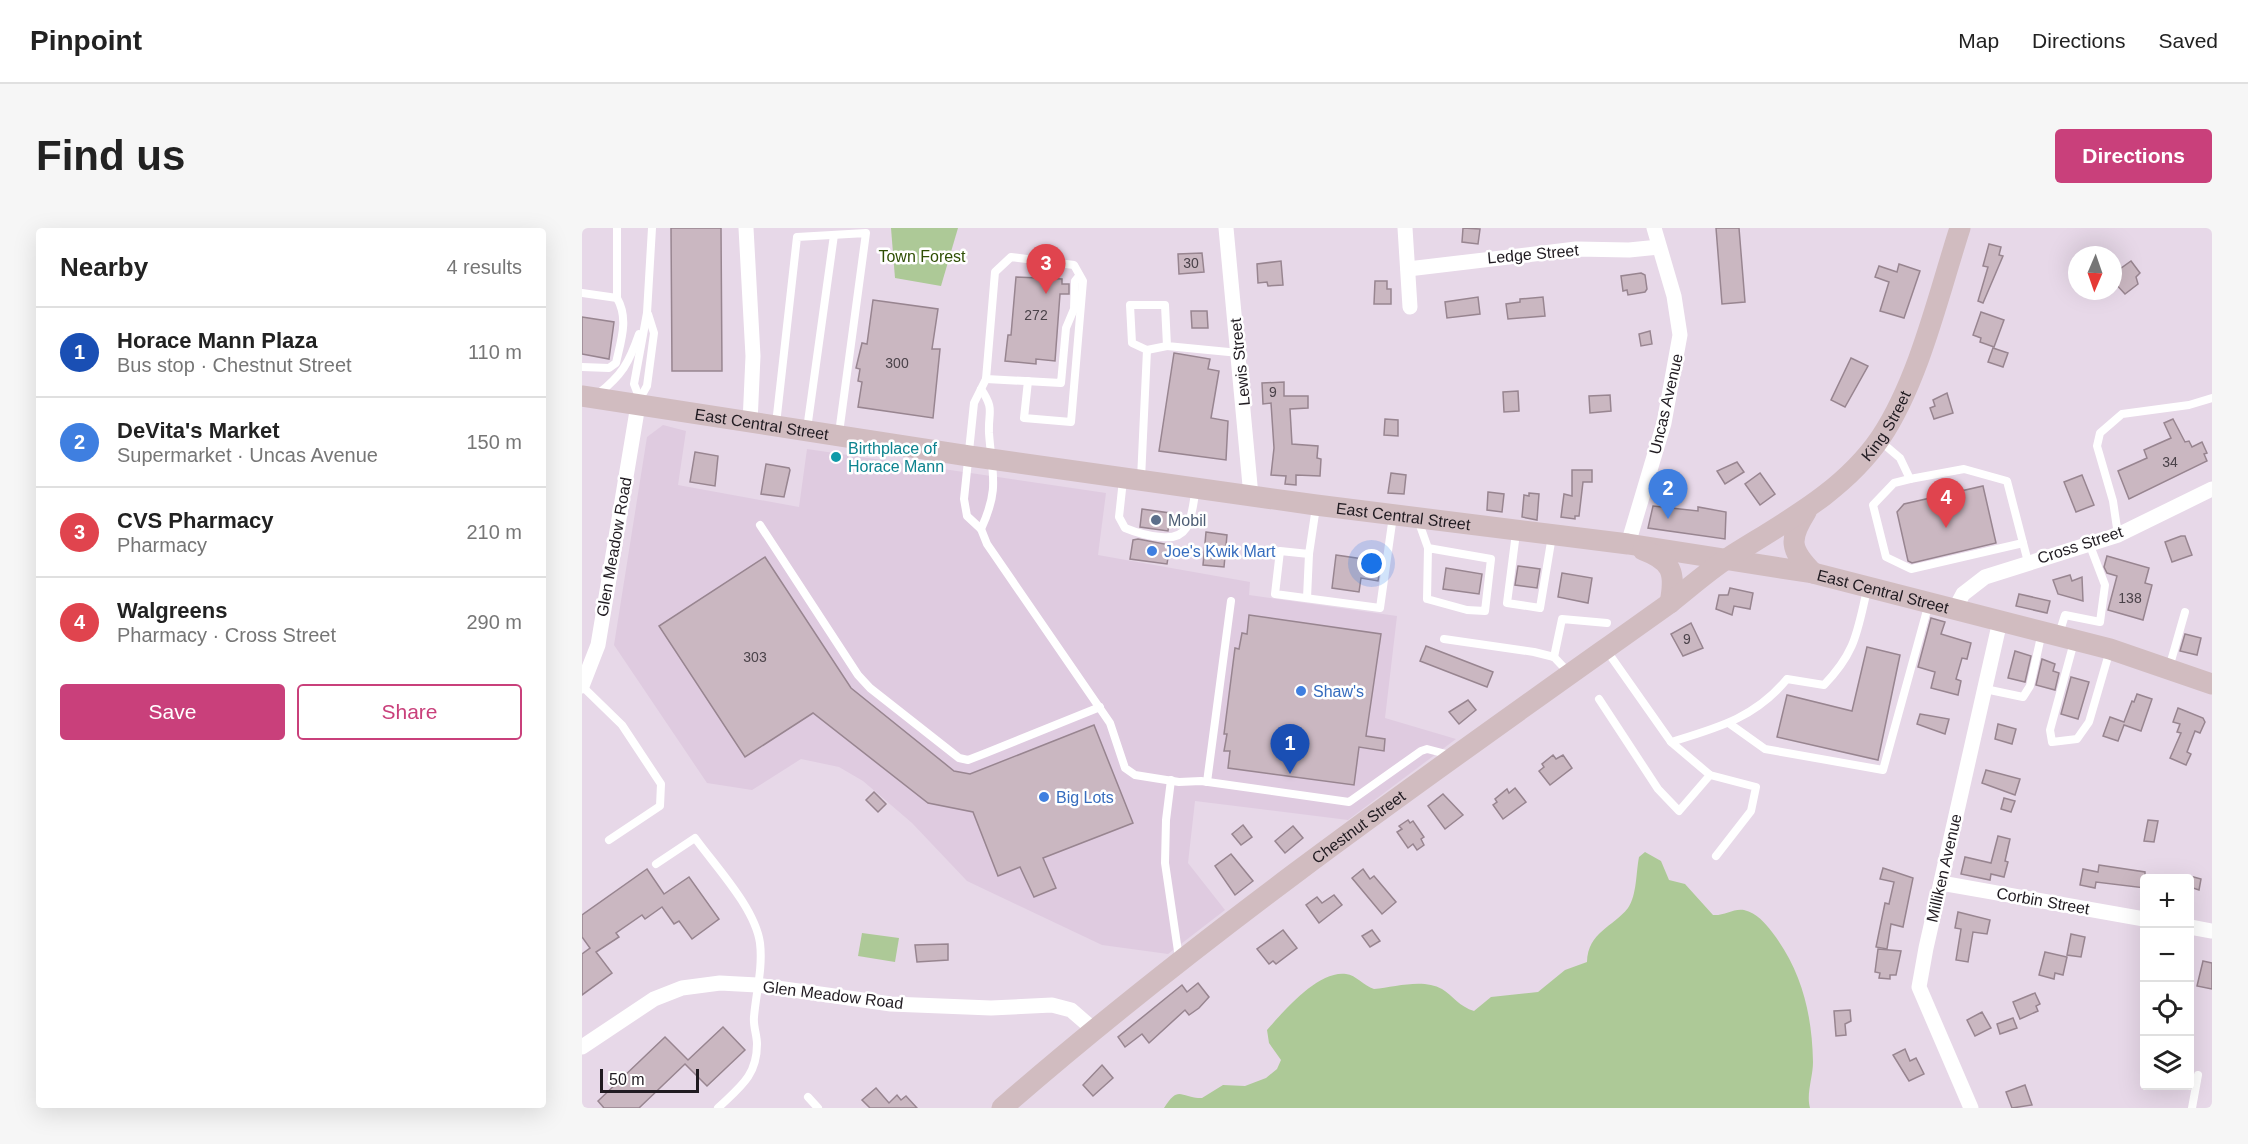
<!DOCTYPE html>
<html lang="en">
<head>
<meta charset="utf-8">
<style>
  body { margin:0; font-family:Helvetica,sans-serif; background:#f6f6f6; color:#222 }
  .controls { position:absolute; right:18px; bottom:18px; display:grid; overflow:hidden; border-radius:6px; box-shadow:0 6px 24px #0002 }
  .controls button { width:54px; height:54px; display:grid; place-items:center; padding:0; border:0; border-bottom:2px solid #e0e0e0; background:#fff; color:#222; font:30px sans-serif }
  .compass { position:absolute; left:1486px; top:18px; width:54px; height:54px; border-radius:50%; background:#fff; box-shadow:0 6px 24px #0002; rotate:182deg }
  .scale { position:absolute; left:18px; bottom:15px; width:99px; box-sizing:border-box; padding-left:6px; border:3px solid #201b21; border-top:0; font-size:16px; line-height:21px; white-space:nowrap; color:#201b21; -webkit-text-stroke:4px #fff; paint-order:stroke }
  .you { position:absolute; left:790px; top:336px; width:21px; height:21px; margin:-15px; border:4px solid #fff; border-radius:50%; background:#1a73e8; box-shadow:0 0 0 9px #1a73e833 }
  .badge { display:grid; place-items:center; width:39px; height:39px; border-radius:50%; background:#c9407b; color:#fff; font-size:20px; font-weight:700 }
  .pin { position:absolute; translate:-50% -50px; filter:drop-shadow(0 2px 3px #0008) }
  .pin::after { content:''; position:absolute; top:32px; width:21px; height:18px; background:inherit; clip-path:polygon(0 0,100% 0,50% 100%) }
  .list { margin:0; padding:0; list-style:none }
  h2 { display:flex; justify-content:space-between; align-items:center; height:78px; margin:0; padding:0 24px; font-size:26px }
  h2 small { font-size:20px; font-weight:400; color:#767676 }
  .list li { display:grid; grid-template-columns:39px 1fr auto; gap:18px; align-items:center; box-sizing:border-box; height:90px; padding:0 24px; border-top:2px solid #e0e0e0 }
  .list b { display:block; font-size:22px; white-space:nowrap }
  .list p { margin:0; font-size:20px; white-space:nowrap; color:#767676 }
  .list em { font-size:20px; font-style:normal; color:#767676 }
  .actions { display:flex; gap:12px; padding:18px 24px }
  .actions a { flex:1; padding:14px 0; border:2px solid #c9407b; border-radius:6px; text-align:center; font-size:21px; color:#c9407b }
  .actions .main { background:#c9407b; color:#fff }
  .icon { flex:none; width:33px; height:33px; fill:none; stroke:currentColor; stroke-width:2; stroke-linecap:round; stroke-linejoin:round }
  .map { position:relative; flex:none; width:1630px; height:880px; overflow:hidden; border-radius:6px }
  header { display:flex; align-items:center; gap:36px; box-sizing:border-box; height:84px; padding:0 30px; background:#fff; border-bottom:2px solid #e0e0e0 }
  header strong { font-size:28px }
  nav { display:flex; gap:33px; margin-inline-start:auto; font-size:21px }
  .intro { display:flex; align-items:center; justify-content:space-between; box-sizing:border-box; height:144px; padding:0 36px }
  h1 { margin:0; font-size:42px }
  .button { padding:15px 27px; border-radius:6px; background:#c9407b; color:#fff; font-size:21px; font-weight:700 }
  main { display:flex; gap:36px; padding:0 36px }
  aside { flex:1; background:#fff; border-radius:6px; box-shadow:0 6px 24px #0002 }
  .map>svg:first-child { display:block }
  .built { fill:#dfcbe0 }
  .green { fill:#adc997 }
  .building { fill:#cab7c1; stroke:#988590; stroke-width:1.5 }
  .lines { fill:none; stroke-linecap:round; stroke-linejoin:round }
  .lane { stroke:#fff; stroke-width:8 }
  .street { stroke:#fff; stroke-width:15 }
  .secondary { stroke:#d1bcc0; stroke-width:21 }
  .culture-dot { fill:#0f9aa8; stroke:#fff; stroke-width:2 }
  .service-dot { fill:#5c6f8a; stroke:#fff; stroke-width:2 }
  .shop-dot { fill:#3f7fe0; stroke:#fff; stroke-width:2 }
  .labels { text-anchor:middle; dominant-baseline:central; stroke-width:5; stroke-linejoin:round; paint-order:stroke }
  .number-label { font-size:14px; fill:#4a4249 }
  .street-label { font-size:16px; fill:#201b21; stroke:#fff }
  .park-label { font-size:16px; fill:#2f4f05; stroke:#fff }
  .culture-label { font-size:16px; fill:#0d838f; stroke:#fff; text-anchor:start }
  .service-label { font-size:16px; fill:#4e5e75; stroke:#fff; text-anchor:start }
  .shop-label { font-size:16px; fill:#366cbe; stroke:#fff; text-anchor:start }
</style>
</head>
<body>
<header>
<strong>Pinpoint</strong>
<nav><a>Map</a><a>Directions</a><a>Saved</a></nav>
</header>
<div class="intro"><h1>Find us</h1><a class="button">Directions</a></div>
<main>
<aside>
<h2>Nearby<small>4 results</small></h2>
<ul class="list">
<li><span class="badge" style="background:#1a4fb4">1</span><div><b>Horace Mann Plaza</b><p>Bus stop · Chestnut Street</p></div><em>110 m</em></li>
<li><span class="badge" style="background:#3f7fe0">2</span><div><b>DeVita's Market</b><p>Supermarket · Uncas Avenue</p></div><em>150 m</em></li>
<li><span class="badge" style="background:#e0444e">3</span><div><b>CVS Pharmacy</b><p>Pharmacy</p></div><em>210 m</em></li>
<li><span class="badge" style="background:#e0444e">4</span><div><b>Walgreens</b><p>Pharmacy · Cross Street</p></div><em>290 m</em></li>
</ul>
<div class="actions"><a class="main">Save</a><a>Share</a></div>
</aside>
<div class="map">
<svg width="1630" height="880" viewBox="0 0 1630 880">
  <rect width="100%" height="100%" fill="#e7d8e8"/>
  <path class="built" d="M81 197 104 203 96 257 217 279 225 221 524 265 516 327 668 354 667 367 815 388 803 490 874 511 766 592 613 573 606 635 643 682 586 726 520 717 385 653 330 595 281 553 257 539 219 531 170 562 125 555 32 417 65 209Z"/>
  <g class="green">
    <path d="M309 0H376L359 58 313 50Z"/>
    <path d="M1063 624 1079 633 1087 652 1103 656 1131 687C1142 688 1152 680 1162 682 1175 685 1183 695 1190 704 1220 743 1230 786 1231 834 1231 849 1224 866 1228 880H582C597 856 598 870 620 870L641 857 663 858 684 850 695 841 699 832 687 815 685 802C701 784 736 742 764 746 774 747 782 758 792 761 813 759 841 750 860 761 871 768 878 779 892 783L909 769 956 764 983 742 1005 734C1006 704 1031 699 1046 680 1055 667 1054 644 1057 629Z"/>
    <path d="M280 705 317 710 313 734 276 728Z"/>
  </g>
  <g class="building">
    <path d="M89 0H139L140 143H90Z"/>
    <path d="M881 0 898 1 896 16 880 14Z"/>
    <path d="M1134 0H1157L1163 74 1140 76Z"/>
    <path d="M1407 16 1419 19 1417 27 1421 28 1401 75 1396 73 1406 39 1401 38Z"/>
    <path d="M620 25 622 44 597 46 596 26Z"/>
    <path d="M699 33 701 57 686 58 685 54 676 55 675 36Z"/>
    <path d="M1549 33 1558 45 1554 49 1556 56 1543 66 1531 53V46Z"/>
    <path d="M1317 36 1338 43 1322 90 1298 83 1307 54 1293 49 1297 38 1315 44Z"/>
    <path d="M1059 45 1063 47 1065 61 1063 64 1046 67 1045 62 1041 63 1039 48Z"/>
    <path d="M434 49 480 51V56H487V66H478L473 133 454 131V136L423 133 426 107H429Z"/>
    <path d="M793 53H805V61H809V76H792Z"/>
    <path d="M896 69 898 86 865 90 863 74Z"/>
    <path d="M961 69 963 88 926 91 924 76 938 74V71Z"/>
    <path d="M291 72 356 81 350 121H358L351 190 276 179 280 154 276 153 278 141 274 140 280 115 285 116Z"/>
    <path d="M609 83H625L626 100H610Z"/>
    <path d="M1399 84 1422 92 1412 119 1398 114 1399 110 1391 107Z"/>
    <path d="M0 89 32 94 27 131 0 126Z"/>
    <path d="M1068 103 1070 116 1059 118 1057 106Z"/>
    <path d="M1411 120 1426 125 1421 139 1406 134Z"/>
    <path d="M592 125 628 131 626 141 637 143 629 190 646 193 644 232 577 223Z"/>
    <path d="M1269 130 1286 138 1263 179 1249 172Z"/>
    <path d="M702 154V168H726V180L708 181 710 216 736 218 735 230 739 231 738 248 714 247V257L703 256 704 248 689 247 692 220 689 175 681 176 680 155Z"/>
    <path d="M936 163 937 183 922 184 921 164Z"/>
    <path d="M1365 165 1371 185 1352 191 1348 180 1353 178 1351 172Z"/>
    <path d="M1028 167 1029 183 1008 185 1007 168Z"/>
    <path d="M803 191 816 192V208L802 207Z"/>
    <path d="M1591 191 1603 214 1607 213 1610 219 1620 214 1625 225 1622 226 1625 233 1547 271 1536 243 1565 230 1562 222 1589 210 1582 195Z"/>
    <path d="M113 224 136 228 133 258 108 254Z"/>
    <path d="M1155 234 1162 244 1143 256 1135 243Z"/>
    <path d="M184 236 207 240 208 242 202 269 179 266Z"/>
    <path d="M990 242H1010V254H1001L997 288H993V291L979 289 982 266 990 268Z"/>
    <path d="M809 245 824 247 822 266 806 265Z"/>
    <path d="M1178 245 1193 266 1178 277 1163 256Z"/>
    <path d="M1500 247 1512 277 1494 284 1482 254Z"/>
    <path d="M1401 258 1414 315 1330 335 1326 333 1315 284 1322 276Z"/>
    <path d="M906 264 922 266 920 284 905 282Z"/>
    <path d="M947 265 957 266 955 292 940 289 942 267 947 268Z"/>
    <path d="M1071 278 1116 283V279L1144 284 1143 311 1066 300Z"/>
    <path d="M560 281 588 285 586 303 558 299Z"/>
    <path d="M624 304 645 307 642 339 621 337Z"/>
    <path d="M1599 308H1603L1610 327 1590 334 1583 314Z"/>
    <path d="M556 311 588 317 585 336 548 331 551 312Z"/>
    <path d="M754 327 781 331 780 338 798 341 796 353 779 350 777 364 750 360Z"/>
    <path d="M1525 328 1567 340 1563 355 1570 357 1561 392 1526 382 1535 348 1525 345 1522 339Z"/>
    <path d="M183 329 269 460 372 543 388 546 512 497 551 595 461 630 474 660 452 669 438 639 416 648 391 584 346 575 231 485 163 529 77 398Z"/>
    <path d="M936 338 958 341 955 360 933 357Z"/>
    <path d="M864 340 900 346 897 366 861 361Z"/>
    <path d="M980 345 1010 350 1006 375 976 369Z"/>
    <path d="M1488 347 1490 353 1500 349 1501 373 1476 366 1471 352Z"/>
    <path d="M1148 360 1171 365 1168 381 1152 378 1150 387 1134 381 1137 367H1146Z"/>
    <path d="M1437 366 1468 373 1465 385 1434 378Z"/>
    <path d="M667 387 799 406 784 508 803 511 802 523 777 519 772 557 646 540 648 523H642L645 506H642L653 420 657 421 660 405 665 406Z"/>
    <path d="M1349 390 1363 394 1359 406 1389 415 1385 431 1380 430 1374 451 1379 453 1376 467 1349 460 1353 444 1336 439Z"/>
    <path d="M1109 395 1121 420 1101 428 1089 406Z"/>
    <path d="M1603 406 1619 410 1615 427 1598 423Z"/>
    <path d="M844 418 911 444 905 459 838 433Z"/>
    <path d="M1285 419 1318 427 1296 532 1195 509 1205 467 1270 483Z"/>
    <path d="M1433 423 1449 428 1443 454 1426 450Z"/>
    <path d="M1460 431 1473 436 1471 443 1477 445 1473 462 1454 457Z"/>
    <path d="M1489 449 1507 454 1496 491 1479 486Z"/>
    <path d="M1555 466 1570 471 1559 503 1542 497 1536 513 1521 508 1528 489 1542 494 1550 473 1552 474Z"/>
    <path d="M886 472 894 482 877 496 867 484Z"/>
    <path d="M1596 480 1621 490 1623 494 1618 505 1613 503 1605 524 1609 526 1604 537 1588 530 1599 505 1595 504 1598 496 1591 494Z"/>
    <path d="M1338 486 1367 491 1363 506 1335 496Z"/>
    <path d="M1416 496 1434 501 1430 516 1413 511Z"/>
    <path d="M971 527 974 531 981 527 990 540 968 557 957 543 962 539 960 536Z"/>
    <path d="M1404 542 1438 551 1433 567 1400 555Z"/>
    <path d="M933 560 944 574 921 591 911 577 915 574 913 571 925 561 927 565Z"/>
    <path d="M292 564 304 576 296 584 284 572Z"/>
    <path d="M861 566 881 587 863 601 846 578Z"/>
    <path d="M1422 570 1433 573 1429 584 1419 581Z"/>
    <path d="M826 592 828 595 831 593 842 609 839 611 842 617 835 622 831 616 826 620 815 604 820 601 817 598Z"/>
    <path d="M1566 592 1576 593 1572 614 1562 613Z"/>
    <path d="M661 597 670 609 659 617 650 606Z"/>
    <path d="M711 598 721 610 703 625 693 613Z"/>
    <path d="M1416 608 1428 611 1423 633 1426 634 1422 649 1409 646 1408 652 1379 646 1383 629 1409 635Z"/>
    <path d="M649 626 671 653 653 667 633 638Z"/>
    <path d="M1517 637 1563 644V660L1514 654 1513 660 1498 657 1501 641 1516 644Z"/>
    <path d="M1301 640 1331 650 1321 699 1309 696 1305 721 1294 719 1303 675 1307 676 1312 654 1298 651Z"/>
    <path d="M65 641 82 666 107 649 137 691 110 711 97 693 92 696 80 679 63 691 60 687 34 705 37 709 14 724 30 745 0 767V726L8 720 0 709V687Z"/>
    <path d="M781 641 788 651 792 648 814 674 800 686 770 650Z"/>
    <path d="M1608 648 1619 651 1617 662 1608 659Z"/>
    <path d="M752 667 760 677 737 695 724 677 735 669 740 675Z"/>
    <path d="M1376 684 1408 692 1405 706 1391 704 1386 734 1374 732 1379 701 1373 700Z"/>
    <path d="M701 702 715 720 694 736 691 733 687 736 675 721Z"/>
    <path d="M790 702 798 713 788 719 780 708Z"/>
    <path d="M1489 706 1503 709 1499 729 1485 727Z"/>
    <path d="M366 716V732L335 734 333 717Z"/>
    <path d="M1296 721 1319 723 1314 747H1308V751L1297 750 1298 745 1293 744Z"/>
    <path d="M1463 724 1485 729 1481 747 1473 745 1472 751 1457 747Z"/>
    <path d="M1621 733 1630 735V761L1615 758Z"/>
    <path d="M616 755 627 769 617 780 607 787 603 782 567 815 560 806 543 819 536 809 600 757 605 764Z"/>
    <path d="M1453 765 1458 776 1454 778 1456 783 1438 791 1431 774Z"/>
    <path d="M1268 782 1269 793 1263 796 1264 807 1254 808 1252 783Z"/>
    <path d="M1400 784 1409 800 1393 808 1385 792Z"/>
    <path d="M1431 790 1435 800 1418 806 1415 796Z"/>
    <path d="M141 799 163 822 125 858 103 836 57 880H22L16 873 83 809 106 832Z"/>
    <path d="M1323 821 1328 833 1334 830 1342 846 1327 853 1311 827Z"/>
    <path d="M520 837 531 850 511 868 501 857Z"/>
    <path d="M1443 857 1450 877 1430 880 1424 864Z"/>
    <path d="M294 860 307 875 315 867 319 872 324 868 335 880H288L280 872Z"/>
  </g>
  <g class="lines">
    <g class="lane">
      <path d="M0 65 35 70V0"/>
      <path d="M565 122 585 118"/>
      <path d="M0 139 27 140 34 135C39 112 47 91 35 70"/>
      <path d="M404 151 479 155 484 100 492 81 493 53 497 48"/>
      <path d="M446 153 442 190 489 194 501 53 492 37 429 29 413 44 404 151 392 175 382 271 385 288 399 301 405 316 528 495 543 540 553 547 597 554 619 553 767 574 839 523 845 521 868 527"/>
      <path d="M399 161C413 182 406 183 407 205 410 247 418 260 399 301"/>
      <path d="M16 166C40 147 47 135 57 106"/>
      <path d="M57 169 52 156 65 85 70 0"/>
      <path d="M57 172 65 158 72 105 66 86"/>
      <path d="M194 196 215 9 284 5 257 205"/>
      <path d="M225 201 252 7"/>
      <path d="M1298 213 1318 230 1328 251 1382 241 1425 253 1446 334"/>
      <path d="M559 251 565 122 550 115 548 77H583L585 118 657 125"/>
      <path d="M1328 251 1312 255 1291 277 1304 329 1329 341 1441 315"/>
      <path d="M541 252 537 289 543 300C555 305 566 308 579 309 611 313 609 285 614 260"/>
      <path d="M734 279 727 326 698 323 693 366 798 380 811 288"/>
      <path d="M836 292 846 320 845 371 885 382 903 383 909 331 846 320"/>
      <path d="M178 297 276 447 288 460 377 530 386 532 404 525 518 479"/>
      <path d="M934 305 925 375 958 380 970 308"/>
      <path d="M1536 307 1531 273 1515 218 1518 205 1540 186 1607 177 1630 170"/>
      <path d="M725 370 727 326"/>
      <path d="M1477 406 1483 387 1518 394 1523 357 1507 315"/>
      <path d="M862 411 952 424 972 429 988 446"/>
      <path d="M1492 414 1468 502 1470 514 1495 511 1507 494 1528 422"/>
      <path d="M1025 423 1089 514C1135 500 1173 490 1205 451L1242 457C1274 424 1275 404 1285 362"/>
      <path d="M972 429 980 391 1025 395"/>
      <path d="M1587 440 1603 384"/>
      <path d="M0 458 40 497 79 556 78 578 27 612"/>
      <path d="M1403 461 1441 469 1448 458 1460 404"/>
      <path d="M1017 471 1076 561 1097 583 1128 547"/>
      <path d="M1148 496 1183 521 1301 542 1347 375"/>
      <path d="M1089 514 1128 547 1174 559 1169 583 1134 628"/>
      <path d="M589 552 584 592 583 635 597 730"/>
      <path d="M625 554 649 373"/>
      <path d="M74 636 113 610C134 639 173 680 178 715 181 740 174 765 172 789 171 798 175 807 175 816 175 848 158 859 136 880"/>
      <path d="M226 869 236 880"/>
      <path d="M1610 880 1616 847"/>
    </g>
    <g class="street">
      <path d="M164 0 171 128 168 195"/>
      <path d="M644 0 669 268"/>
      <path d="M823 0 828 79"/>
      <path d="M826 41 994 21 1047 22 1077 19"/>
      <path d="M1046 316 1082 195 1098 107 1092 68 1072 0"/>
      <path d="M1373 381 1381 366 1403 349 1536 307 1630 261"/>
      <path d="M0 458 16 417 56 177"/>
      <path d="M1359 655 1562 691"/>
      <path d="M1608 699 1630 703"/>
      <path d="M0 819 72 771 100 760 138 755 175 757 309 776 409 780 470 777 489 782 511 801"/>
      <path d="M1389 880 1337 759 1344 720 1418 393"/>
    </g>
    <g class="secondary">
      <path id="s1" d="M0 168 387 228 734 277 1046 316 1231 345 1528 421 1630 456"/>
      <path d="M1224 284C1207 311 1207 321 1231 345"/>
      <path d="M1061 322C1090 333 1094 344 1088 375"/>
      <path id="s2" d="M420 880C630 697 862 536 1088 375 1107 360 1126 343 1146 330 1201 295 1262 264 1299 209 1337 152 1357 65 1378 0"/>
    </g>
  </g>
  <circle class="culture-dot" cx="254" cy="229" r="6"/>
  <circle class="service-dot" cx="574" cy="292" r="6"/>
  <g class="shop-dot">
    <circle cx="570" cy="323" r="6"/>
    <circle cx="719" cy="463" r="6"/>
    <circle cx="462" cy="569" r="6"/>
  </g>
  <g class="labels">
    <g class="number-label">
      <text x="609" y="35">30</text>
      <text x="454" y="87">272</text>
      <text x="315" y="135">300</text>
      <text x="691" y="164">9</text>
      <text x="1588" y="234">34</text>
      <text x="1548" y="370">138</text>
      <text x="1105" y="411">9</text>
      <text x="173" y="429">303</text>
    </g>
    <g class="street-label">
      <text transform="translate(951 26) rotate(-5)">Ledge Street</text>
      <text transform="translate(658 134) rotate(-96)">Lewis Street</text>
      <text transform="translate(1084 176) rotate(-77)">Uncas Avenue</text>
      <text stroke="none"><textPath href="#s2" startOffset="1120">King Street</textPath></text>
      <text stroke="none"><textPath href="#s1" startOffset="182">East Central Street</textPath></text>
      <text stroke="none"><textPath href="#s1" startOffset="830">East Central Street</textPath></text>
      <text transform="translate(1498 317) rotate(-18)">Cross Street</text>
      <text transform="translate(32 319) rotate(-80)">Glen Meadow Road</text>
      <text stroke="none"><textPath href="#s1" startOffset="1316">East Central Street</textPath></text>
      <text stroke="none"><textPath href="#s2" startOffset="454">Chestnut Street</textPath></text>
      <text transform="translate(1362 640) rotate(-77)">Milliken Avenue</text>
      <text transform="translate(1461 673) rotate(10)">Corbin Street</text>
      <text transform="translate(251 767) rotate(7)">Glen Meadow Road</text>
    </g>
    <g class="park-label">
      <text x="340" y="28">Town Forest</text>
    </g>
    <g class="culture-label">
      <text x="266" y="220">Birthplace of<tspan x="266" dy="18">Horace Mann</tspan></text>
    </g>
    <g class="service-label">
      <text x="586" y="292">Mobil</text>
    </g>
    <g class="shop-label">
      <text x="582" y="323">Joe's Kwik Mart</text>
      <text x="731" y="463">Shaw's</text>
      <text x="474" y="569">Big Lots</text>
    </g>
  </g>
</svg>
<div class="controls">
<button>+</button>
<button>−</button>
<button><svg class="icon" aria-label="locate" viewBox="0 0 24 24"><circle cx="12" cy="12" r="6"/><path d="M12 2v4M12 18v4M2 12h4M18 12h4"/></svg></button>
<button><svg class="icon" aria-label="layers" viewBox="0 0 24 24"><path d="M12 4l9 5-9 5-9-5zM3 14l9 5 9-5"/></svg></button>
</div>
<svg class="compass" viewBox="-18 -18 36 36"><path d="M0-13l5 13h-10z" fill="#e53935"/><path d="M0 13l5-13h-10z" fill="#767676"/></svg>
<div class="scale">50 m</div>
<div class="you"></div>
<div class="pin badge" style="left:708px;top:546px;background:#1a4fb4">1</div>
<div class="pin badge" style="left:1086px;top:291px;background:#3f7fe0">2</div>
<div class="pin badge" style="left:464px;top:66px;background:#e0444e">3</div>
<div class="pin badge" style="left:1364px;top:300px;background:#e0444e">4</div>
</div>
</main>
</body>
</html>
